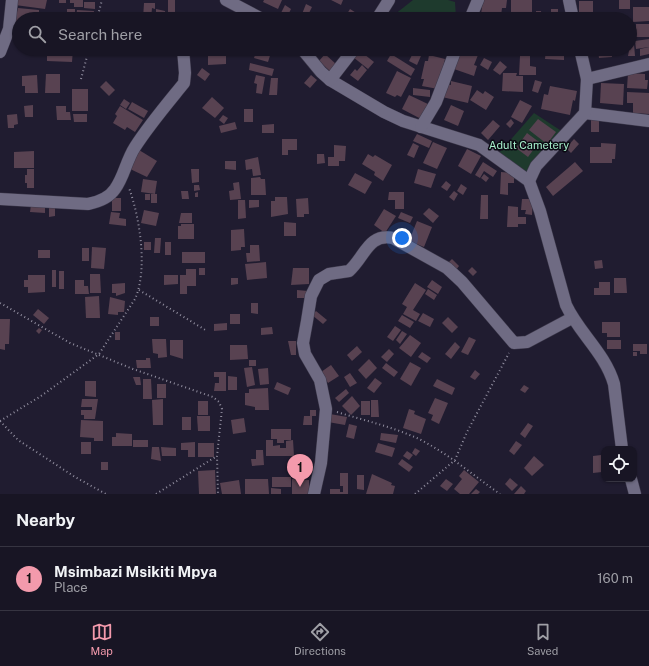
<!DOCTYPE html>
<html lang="en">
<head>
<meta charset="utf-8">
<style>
  body { margin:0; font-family:"Public Sans",sans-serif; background:#211e2c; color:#f1f3f6 }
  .controls { position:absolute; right:12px; bottom:12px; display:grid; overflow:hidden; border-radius:8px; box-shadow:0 1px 3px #0004 }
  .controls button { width:36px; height:36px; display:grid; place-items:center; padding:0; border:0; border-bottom:1px solid #363441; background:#181524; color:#f1f3f6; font:20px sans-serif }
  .you { position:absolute; left:402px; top:238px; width:14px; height:14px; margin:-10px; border:3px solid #fff; border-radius:50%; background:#1a73e8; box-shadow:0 0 0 6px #1a73e833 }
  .badge { display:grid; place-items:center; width:26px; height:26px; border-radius:50%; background:#f39aac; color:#111; font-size:13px; font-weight:700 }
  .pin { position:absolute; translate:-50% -33px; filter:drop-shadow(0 1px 2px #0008) }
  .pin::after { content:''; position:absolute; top:21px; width:14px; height:12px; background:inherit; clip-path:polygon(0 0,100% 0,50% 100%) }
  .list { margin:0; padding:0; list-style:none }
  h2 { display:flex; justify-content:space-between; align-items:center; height:52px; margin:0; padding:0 16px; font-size:17px }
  h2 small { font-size:13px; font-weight:400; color:#9f9fa6 }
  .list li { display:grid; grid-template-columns:26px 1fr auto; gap:12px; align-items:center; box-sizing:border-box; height:64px; padding:0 16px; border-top:1px solid #363441 }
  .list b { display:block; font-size:15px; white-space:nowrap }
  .list p { margin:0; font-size:13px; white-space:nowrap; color:#9f9fa6 }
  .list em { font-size:13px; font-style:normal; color:#9f9fa6 }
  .icon { flex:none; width:22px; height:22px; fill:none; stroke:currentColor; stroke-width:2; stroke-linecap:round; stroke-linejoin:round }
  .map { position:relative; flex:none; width:649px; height:494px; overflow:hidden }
  .search { position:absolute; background:#181524; box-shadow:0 1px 3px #0004; left:12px; right:12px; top:12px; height:44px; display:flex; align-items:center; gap:10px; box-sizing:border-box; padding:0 14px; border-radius:22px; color:#9f9fa6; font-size:15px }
  .sheet { height:116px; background:#181524 }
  nav { display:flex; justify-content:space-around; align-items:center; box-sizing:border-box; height:56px; border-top:1px solid #363441; background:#181524; font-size:11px; color:#9f9fa6 }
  nav a { display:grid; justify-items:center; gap:2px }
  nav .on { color:#f39aac }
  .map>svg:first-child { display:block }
  .green { fill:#1e3a2d }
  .building { fill:#584251 }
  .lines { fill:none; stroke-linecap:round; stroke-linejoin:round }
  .minor-casing { stroke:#3d394b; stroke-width:13 }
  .path { stroke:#918e9f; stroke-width:2; stroke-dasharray:1 3; stroke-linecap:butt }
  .minor { stroke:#6f6b83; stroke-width:12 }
  .labels { text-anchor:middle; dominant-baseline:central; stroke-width:3; stroke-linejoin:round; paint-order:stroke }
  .park-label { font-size:11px; fill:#a6eecb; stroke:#0a0811 }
</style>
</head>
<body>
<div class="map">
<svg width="649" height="494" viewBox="0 0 649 494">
  <rect width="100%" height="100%" fill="#201c30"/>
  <g class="green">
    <path d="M413 0H448L455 2 456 18 398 19 394 15Z"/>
    <path d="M534 113 563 132 529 173 499 153Z"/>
  </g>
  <g class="building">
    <path d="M16 0H47L45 9 15 5Z"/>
    <rect x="59" y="0" width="7" height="3"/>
    <path d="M70 0H83V7H74V3H70Z"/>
    <rect x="168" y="0" width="7" height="17"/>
    <path d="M264 0H282L278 9 263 2Z"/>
    <path d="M331 0H343L341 5Z"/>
    <path d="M483 0H507L506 8H502L501 16 481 14Z"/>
    <rect x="511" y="0" width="21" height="19"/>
    <rect x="619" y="0" width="11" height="9"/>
    <path d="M579 1H593V12L579 13Z"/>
    <path d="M84 2H95V9L84 8Z"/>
    <path d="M144 3H155V9L152 8 151 19H143Z"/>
    <path d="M306 4 312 7 306 19H300Z"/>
    <path d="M285 5 291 9 286 19H282L279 17Z"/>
    <path d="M633 7H649V21L633 22Z"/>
    <path d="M18 8 39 10V19H19V25L14 24 15 12H17Z"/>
    <rect x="67" y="9" width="8" height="10"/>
    <path d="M156 9 165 11 166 19H154V12H156Z"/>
    <path d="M350 9 361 16 359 19H344Z"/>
    <rect x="551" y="9" width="7" height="10"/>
    <path d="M77 10 94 11 93 19H76Z"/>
    <path d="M536 11H541L542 19H536Z"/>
    <path d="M311 13 318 15 316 19H309Z"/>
    <rect x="636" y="24" width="13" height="13"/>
    <path d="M649 39V47L636 49 635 41Z"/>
    <path d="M634 44 635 56H628L630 45Z"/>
    <path d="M649 47V54L640 56V49Z"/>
    <path d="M50 49H73L72 62 47 61V54H50Z"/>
    <path d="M257 49H272L268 62 254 58Z"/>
    <path d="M274 49H283L282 53 273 51Z"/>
    <path d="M415 49H424L417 65 409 61Z"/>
    <path d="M461 49 478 55 474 65 477 66 474 76 454 69Z"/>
    <path d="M512 49H541V54L512 53Z"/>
    <path d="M546 49H568V53H564V60L545 59Z"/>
    <path d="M598 49H611L612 57 599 58Z"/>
    <path d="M226 50V64L208 65V51Z"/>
    <path d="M359 50 374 62 368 69 353 57Z"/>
    <path d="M325 54 337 65 331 72 319 61Z"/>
    <path d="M391 54 415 69 411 76 387 61Z"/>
    <path d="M429 55 445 59 438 89 422 86 424 79H421L425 61H428Z"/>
    <path d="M520 56H530V66L536 67V75H519Z"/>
    <path d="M484 58 492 62 488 70 480 65Z"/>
    <path d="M500 61 507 67 500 75 493 70Z"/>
    <path d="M250 63 274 69 272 76 249 70Z"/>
    <path d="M362 65 367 70 358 81 350 75 355 69 357 71Z"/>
    <path d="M202 68 210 74 205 81 197 75Z"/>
    <path d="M397 71 411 78 401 97 397 95 395 97 386 93Z"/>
    <path d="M503 73H517L516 76H523V92L502 91Z"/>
    <path d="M628 73 645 74V80H648L647 89 627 88Z"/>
    <path d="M46 74H60V93H45Z"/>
    <path d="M37 75 38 93H25V86H22V76Z"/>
    <path d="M256 75 265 77 262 94 256 93 257 84 254 83Z"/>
    <path d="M311 75 317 80 310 88 304 83Z"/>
    <path d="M271 78H278L277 95H269Z"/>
    <path d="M535 80 542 82 538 93 532 91Z"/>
    <path d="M106 81 115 90 109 96 100 87Z"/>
    <path d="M451 81 472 86 468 103 442 97 445 83 451 85Z"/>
    <path d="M601 83 624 84 623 105 600 103Z"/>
    <path d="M550 86 577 91 575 101 573 100 570 115 541 109 544 94 548 95Z"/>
    <path d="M413 88 430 90V97L413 95Z"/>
    <rect x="72" y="89" width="16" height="22"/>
    <path d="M477 90 483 94 485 91 494 97 486 110 470 100Z"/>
    <path d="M627 92 649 93V114L633 113V103H627Z"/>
    <path d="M409 95 430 105 423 120 402 109Z"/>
    <path d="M212 97 224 108 215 118 202 108Z"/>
    <path d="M124 99 130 103 126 109 120 105Z"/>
    <path d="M520 100 532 106 522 123 511 117Z"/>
    <path d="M132 102 148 111 144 118 128 109Z"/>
    <path d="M33 105V117H25L24 106Z"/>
    <path d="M451 105 464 111 458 126 444 120Z"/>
    <path d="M56 106H66V112H70L71 120H57Z"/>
    <path d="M120 106 143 120 135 132 127 127 125 130 113 123 117 116 115 114Z"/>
    <rect x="244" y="109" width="9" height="13"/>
    <path d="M17 114 18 124 14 125V128H8L7 115Z"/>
    <path d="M73 114H87V122H74Z"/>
    <path d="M223 115 228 118 224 124 219 120Z"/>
    <path d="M511 119 514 123 510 128 506 124Z"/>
    <path d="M538 119 556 132 547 144 529 130Z"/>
    <path d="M493 120 500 126 488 140 481 133Z"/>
    <rect x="591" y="120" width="8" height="12"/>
    <path d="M235 122 237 129 221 133 219 126Z"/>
    <path d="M274 124V133H262V125Z"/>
    <path d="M527 133 539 142 528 157 516 148Z"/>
    <path d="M417 134 432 141 429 148 413 141Z"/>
    <path d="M282 139H297V150H288V155H282Z"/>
    <path d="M574 139 579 144 571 153 566 148Z"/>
    <path d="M433 142 447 148 437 169 423 163Z"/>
    <path d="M413 143 419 146 414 158 407 155Z"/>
    <path d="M601 143 616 144 615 159H612V163H590V147H601Z"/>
    <path d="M334 145 346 146 345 161H339V166H328V157H334Z"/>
    <path d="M467 149 481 156 471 174 458 166Z"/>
    <path d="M139 150 157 161 147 177 128 168Z"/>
    <path d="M34 151V168H14V152Z"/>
    <path d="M317 154H324L325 163 317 164Z"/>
    <path d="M368 154 373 157 375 155 392 165 383 181 374 175 375 172 362 164Z"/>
    <path d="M258 157 261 175 253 176 252 169 246 170 245 160Z"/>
    <path d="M225 161H236V170L225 169Z"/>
    <path d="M483 162 497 171 493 177 484 171 480 178 475 175Z"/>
    <path d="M575 162 583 171 553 196 546 187Z"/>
    <path d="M27 169H34V188H27V183H25V175H27Z"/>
    <path d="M191 169H199V182L192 183Z"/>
    <path d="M418 169 436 174 431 188 414 183Z"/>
    <path d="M501 172 514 173V183H508V195L500 194Z"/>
    <path d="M355 173 372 182 365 194 348 185Z"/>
    <path d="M484 174 489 178 486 182 481 178Z"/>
    <path d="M260 177 261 179H265L266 195H251V178Z"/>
    <path d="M143 179 157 181 155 194 141 192Z"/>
    <path d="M446 181 451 185 447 191 441 187Z"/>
    <path d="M239 182 241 199 230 200 229 191 234 190 233 183Z"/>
    <path d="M461 184 467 188 463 195 457 191Z"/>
    <path d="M194 185H199L200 190 194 191Z"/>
    <path d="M181 191H188L189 199H182Z"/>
    <path d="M454 191 458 194 454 201 449 197Z"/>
    <path d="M198 192V197H195V193Z"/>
    <path d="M389 192H404V209H395V200H388Z"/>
    <rect x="145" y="194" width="5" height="6"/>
    <rect x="151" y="194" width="6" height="9"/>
    <path d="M481 195H488V219H480Z"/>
    <path d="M275 197H287L288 214 271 217V201H275Z"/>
    <rect x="112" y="198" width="9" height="13"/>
    <path d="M308 198 309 214H304V217H297L296 199Z"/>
    <path d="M522 199H533L532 215 525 214 526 210H521Z"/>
    <path d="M238 200H245L246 218 238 219Z"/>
    <path d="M249 200H259V207L249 208Z"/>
    <path d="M31 205H45V213L30 212Z"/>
    <path d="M508 206 518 207V217H526V224H518V227H507Z"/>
    <path d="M49 207H55V216L49 217Z"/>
    <path d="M429 208 439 216 433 223 423 214Z"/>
    <path d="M384 209 396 216 385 233 374 225Z"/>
    <path d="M144 210 159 213 156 226 141 223Z"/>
    <path d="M111 212 120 213 119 218 126 219V226L109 224Z"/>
    <path d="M401 212 413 217 410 223 398 218Z"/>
    <path d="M181 213H192V223H179Z"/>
    <path d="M417 221 432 227 424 247 409 241Z"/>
    <path d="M284 222 296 223V236H284Z"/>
    <path d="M181 224H194V239H178V226H181Z"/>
    <path d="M244 229 245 247H241V250L231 251V230Z"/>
    <path d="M155 238H161L160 253H154Z"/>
    <rect x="144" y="242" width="7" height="8"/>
    <rect x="165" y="242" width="6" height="13"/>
    <path d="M250 245H259L260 261 247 262 246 253H250Z"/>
    <path d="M92 247 106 248 104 269 91 268Z"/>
    <rect x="82" y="248" width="7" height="13"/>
    <rect x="38" y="250" width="12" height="8"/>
    <rect x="182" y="252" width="23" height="11"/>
    <path d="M452 259 459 266 456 270 448 263Z"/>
    <path d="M602 260 603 268 595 269 594 261Z"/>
    <path d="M266 262 267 278 247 280 245 264Z"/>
    <path d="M472 267 477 272 473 276 468 271Z"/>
    <rect x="199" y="268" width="6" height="7"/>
    <path d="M293 268H309V284L291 285Z"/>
    <path d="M186 269H196V286H187V294H180V275H186Z"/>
    <rect x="52" y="270" width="4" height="17"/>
    <rect x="59" y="271" width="5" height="18"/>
    <path d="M90 274H100L101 293H90Z"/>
    <path d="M28 275H45V292L28 293V287H24V280H28Z"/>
    <path d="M164 275H178V284L164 285Z"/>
    <path d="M231 278H238V284L231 285Z"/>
    <path d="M614 278H626L627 293H614Z"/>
    <path d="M75 280H84V286H88L89 294H75Z"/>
    <path d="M432 280 442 287 438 294 427 287Z"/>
    <path d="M599 282H610V295H594V288H599Z"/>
    <path d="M125 283V293L116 296V293H112V284Z"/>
    <path d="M415 283 426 290 413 310 420 314 416 321 403 314 407 307 402 304Z"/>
    <path d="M428 289 437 295 434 300 425 294Z"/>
    <path d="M297 290 308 291V298H297Z"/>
    <path d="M99 296 100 318H86L85 297Z"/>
    <path d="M110 297 125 301 124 312H118V315L108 314Z"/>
    <path d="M251 303H258V314L251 313Z"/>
    <path d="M38 309 49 318 44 324 33 315Z"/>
    <path d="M316 311 327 320 323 324 312 315Z"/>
    <path d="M423 313 434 319 430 327 418 321Z"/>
    <rect x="230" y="314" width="10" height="10"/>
    <path d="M402 315 414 322 410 328 398 321Z"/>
    <rect x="150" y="317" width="9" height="9"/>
    <path d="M448 317 458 327 452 333 442 323Z"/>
    <path d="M0 319H10L9 344H5V350L0 349Z"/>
    <path d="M602 322H620V337H607V333H602Z"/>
    <path d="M227 323V330L214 331V324Z"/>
    <path d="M395 326 401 330 393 341 387 337Z"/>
    <path d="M272 327 273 334 261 335V328Z"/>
    <path d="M39 328 42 330 39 334 36 331Z"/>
    <path d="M402 331 407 334 400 344 396 340Z"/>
    <rect x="115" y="332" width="5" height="8"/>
    <path d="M410 335 421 343 411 357 399 348Z"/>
    <path d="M469 337 476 340 468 355 461 352Z"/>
    <path d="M152 339H166L167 357 158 358V354L153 353Z"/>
    <path d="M170 340H183V359L170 355Z"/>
    <rect x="607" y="340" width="14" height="9"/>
    <path d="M288 341H296V355H291Z"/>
    <path d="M455 342 460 347 451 359 445 354Z"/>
    <path d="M633 344H647V354H640V351H633Z"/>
    <path d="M230 345H247L248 359 230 360Z"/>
    <path d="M357 346 362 352 352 361 347 355Z"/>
    <path d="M389 349 394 354 387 362 381 357Z"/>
    <path d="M422 352 431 358 427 363 418 357Z"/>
    <rect x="633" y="352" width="4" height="4"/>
    <path d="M146 358H150L151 368H137L136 360H146Z"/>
    <path d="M369 359 377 368 366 379 358 370Z"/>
    <rect x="249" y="360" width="7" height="6"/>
    <path d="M410 362 421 368 411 386 400 379Z"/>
    <path d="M386 363 398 372 394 377 382 368Z"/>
    <path d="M331 365 339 376 328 383 321 372Z"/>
    <path d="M252 367 255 385 247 387 244 368Z"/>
    <path d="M268 368 269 384 260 385 258 369Z"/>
    <path d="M475 370 480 374 475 380 470 377Z"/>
    <path d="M214 372H226V391H214L215 383H219V377H214Z"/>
    <path d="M350 373 357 383 350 387 344 377Z"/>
    <path d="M228 376 237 377V390H228Z"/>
    <path d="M133 377H140L141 385H136Z"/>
    <path d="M375 378 382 383 374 393 367 388Z"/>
    <path d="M143 379H151L152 399H143Z"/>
    <path d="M437 379 455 388 452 395 433 386Z"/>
    <path d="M85 381H96V397L85 396Z"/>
    <path d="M277 382 291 388 288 395 274 389Z"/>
    <rect x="157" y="384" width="9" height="14"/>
    <path d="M524 385 529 388 525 393 520 390Z"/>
    <path d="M268 388 269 410H255V407L245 405V393H249V389Z"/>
    <path d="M346 389 349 393 339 402 335 398Z"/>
    <path d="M352 396 360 406 351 415 342 406Z"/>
    <path d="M435 398 448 403 439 424 431 420 433 415 428 413Z"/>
    <path d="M82 399H98L95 419H84V415H81V410H92V407H81Z"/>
    <path d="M163 399V425H153L152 400Z"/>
    <path d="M371 400H378L379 417H371Z"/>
    <rect x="198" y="401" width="10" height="14"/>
    <rect x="361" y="401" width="9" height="14"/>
    <path d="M409 409 415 411 414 414 426 419 421 434 403 428Z"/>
    <path d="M310 410H316V416H312V425H303L304 416H310Z"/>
    <path d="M330 414 347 417 345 425 328 422Z"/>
    <path d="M197 416H210V431H198Z"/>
    <rect x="182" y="417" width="9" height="13"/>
    <path d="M244 418 246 432 233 434 231 420Z"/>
    <path d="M81 420 103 421V441H94V438L80 437Z"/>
    <path d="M528 423 533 426 525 438 520 434Z"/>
    <path d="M349 424 357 426 354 439 346 437Z"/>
    <path d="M271 429H291V440H284V443H277V439H271Z"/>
    <path d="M116 433 132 434V446H112V437H116Z"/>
    <path d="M381 433 398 435 396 443 380 440Z"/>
    <rect x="133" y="440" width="15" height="7"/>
    <path d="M266 440H273V446L280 445V448H286V441L293 440 294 456H266Z"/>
    <path d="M516 441 522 445 514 455 509 451Z"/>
    <rect x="81" y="442" width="10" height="12"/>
    <path d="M195 442V457H188V450H181V443Z"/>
    <rect x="198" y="443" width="16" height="14"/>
    <path d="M378 443 395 448 392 457 375 452Z"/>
    <path d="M152 447H159L161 461 151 459Z"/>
    <path d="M161 447 176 448V456H162Z"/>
    <path d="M415 448 420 451 416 456 412 453Z"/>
    <path d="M256 450H263L264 465 252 466 251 459H256Z"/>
    <path d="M407 451 413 455 409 460 403 456Z"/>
    <path d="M601 455 602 472 593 473V456Z"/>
    <path d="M534 456 544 465 532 476 524 468Z"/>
    <path d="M296 458H306L305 478H295Z"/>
    <path d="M402 459 413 467 409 472 398 464Z"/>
    <rect x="101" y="462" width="7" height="8"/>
    <path d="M215 470 216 494H199L198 471Z"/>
    <path d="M464 470 479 482 469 494H460L454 489 462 479 459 476Z"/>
    <path d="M340 473H348V494H330V489H340V492H343V486H340Z"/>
    <path d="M372 474 392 483 391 485 395 486 393 494H366Z"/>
    <path d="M357 475H364V490L357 489Z"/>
    <rect x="272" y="477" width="19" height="10"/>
    <path d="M510 478 518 485 512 491 505 484Z"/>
    <path d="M245 479H268L269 494H245Z"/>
    <path d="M292 479 309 480V494H292Z"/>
    <path d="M446 479 453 484 447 491 440 486Z"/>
    <path d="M239 480 241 494H222L220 483Z"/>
    <path d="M521 486 526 491 524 494H514Z"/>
    <path d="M271 488 281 489V494H271Z"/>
    <path d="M476 489 480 492 478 494H471Z"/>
  </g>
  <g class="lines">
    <g class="minor-casing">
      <g id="minor">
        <path d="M226 0 262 19"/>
        <path d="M569 0 573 19"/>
        <path d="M377 19 389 0"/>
        <path d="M470 19 478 0"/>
        <path d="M302 49 321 72 330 80 384 112 403 121 479 145 529 181 540 211 566 305C579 333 605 353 614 384L622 449"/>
        <path d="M0 52 9 29 12 0"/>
        <path d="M587 79 649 64"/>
        <path d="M330 80 354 49"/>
        <path d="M585 113 649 121"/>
        <path d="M421 127 436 102 456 49"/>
        <path d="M529 181 536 166 585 113 587 79 580 49"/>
        <path d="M0 199 88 204C98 202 109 198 115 189 124 177 126 161 135 147 149 125 167 104 184 83L185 73 183 49"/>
        <path d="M631 479 635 494"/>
        <path d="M314 494 321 463 326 409 320 380 305 354 303 343 307 321 311 296 319 280 329 274 349 271C365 257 368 233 393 238L447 268 462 282 514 343 527 342 572 318"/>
      </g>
    </g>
    <g class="path">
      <path d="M97 19 102 0"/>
      <path d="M81 79 89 49"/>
      <path d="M139 290 207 331"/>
      <path d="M0 303 70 343 133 369 213 397 219 402 222 409 217 456 218 494"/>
      <path d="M337 412C366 421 394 427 421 440 450 455 474 476 500 494"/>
      <path d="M0 421 41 396 99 354 135 299C148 270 140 218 129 188"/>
      <path d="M0 421 18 440 75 477 106 494"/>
      <path d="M156 494 217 456"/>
      <path d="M415 494 455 460 467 432 509 353"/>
    </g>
    <use href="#minor" class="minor"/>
  </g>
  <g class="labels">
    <g class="park-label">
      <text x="529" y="145">Adult Cametery</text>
    </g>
  </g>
</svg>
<div class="controls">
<button><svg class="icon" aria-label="locate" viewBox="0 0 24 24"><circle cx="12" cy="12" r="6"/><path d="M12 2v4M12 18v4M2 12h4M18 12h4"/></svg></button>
</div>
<div class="you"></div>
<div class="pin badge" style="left:300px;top:487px">1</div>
<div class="search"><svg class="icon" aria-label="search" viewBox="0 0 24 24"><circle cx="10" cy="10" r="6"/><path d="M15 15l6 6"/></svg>Search here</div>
</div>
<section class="sheet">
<h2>Nearby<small></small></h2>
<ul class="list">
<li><span class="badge">1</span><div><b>Msimbazi Msikiti Mpya</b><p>Place</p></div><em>160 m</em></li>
</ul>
</section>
<nav>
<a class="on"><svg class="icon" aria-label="map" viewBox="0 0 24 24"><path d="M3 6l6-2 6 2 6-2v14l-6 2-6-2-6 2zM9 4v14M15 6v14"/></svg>Map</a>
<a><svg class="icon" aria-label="directions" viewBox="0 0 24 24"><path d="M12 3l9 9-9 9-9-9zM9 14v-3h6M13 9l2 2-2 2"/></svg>Directions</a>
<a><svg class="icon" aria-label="saved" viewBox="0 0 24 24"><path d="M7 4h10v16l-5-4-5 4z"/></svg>Saved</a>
</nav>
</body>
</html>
